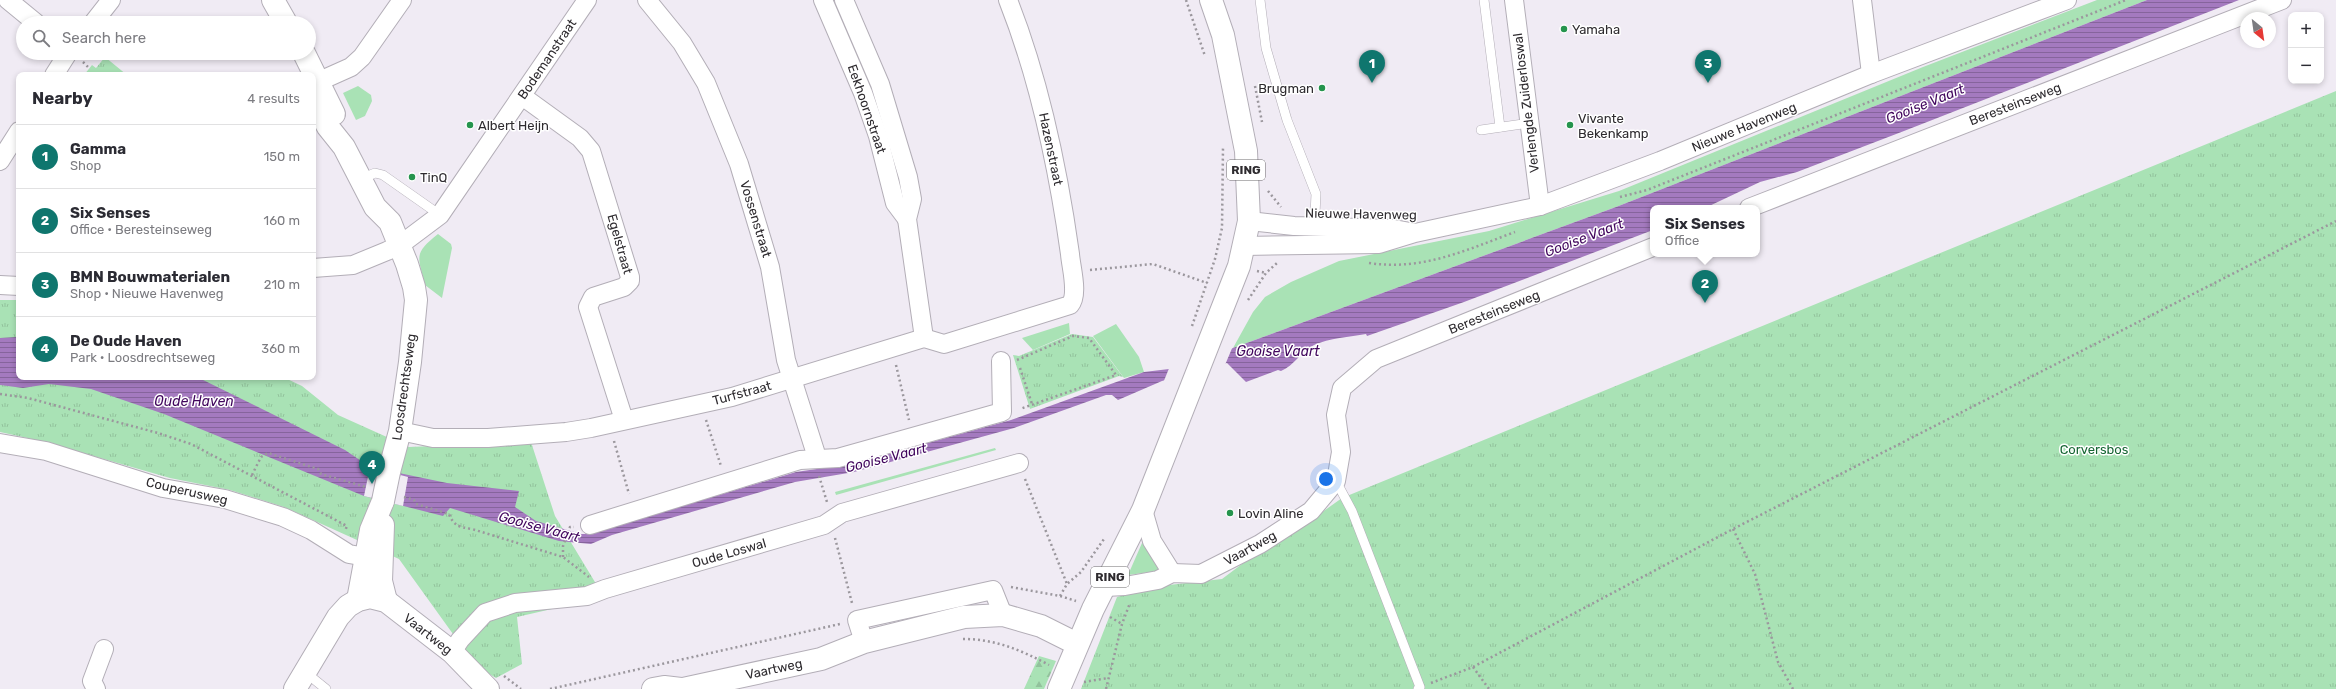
<!DOCTYPE html>
<html lang="en">
<head>
<meta charset="utf-8">
<style>
  body { margin:0; font-family:Rubik,sans-serif; background:#f7f7f7; color:#2b2b33 }
  .controls { position:absolute; right:12px; top:12px; display:grid; overflow:hidden; border-radius:8px; box-shadow:0 2px 6px #0003 }
  .controls button { width:36px; height:36px; display:grid; place-items:center; padding:0; border:0; border-bottom:1px solid #e1e1e2; background:#fff; color:#2b2b33; font:20px sans-serif }
  .compass { position:absolute; left:2240px; top:12px; width:36px; height:36px; border-radius:50%; background:#fff; box-shadow:0 2px 6px #0003; rotate:151deg }
  .you { position:absolute; left:1326px; top:479px; width:14px; height:14px; margin:-10px; border:3px solid #fff; border-radius:50%; background:#1a73e8; box-shadow:0 0 0 6px #1a73e833 }
  .badge { display:grid; place-items:center; width:26px; height:26px; border-radius:50%; background:#0f766e; color:#fff; font-size:13px; font-weight:700 }
  .pin { position:absolute; translate:-50% -33px; filter:drop-shadow(0 1px 2px #0008) }
  .pin::after { content:''; position:absolute; top:21px; width:14px; height:12px; background:inherit; clip-path:polygon(0 0,100% 0,50% 100%) }
  .popup { position:absolute; left:1650px; top:205px; width:110px; height:52px; box-sizing:border-box; display:grid; place-content:center; border-radius:8px; background:#fff; filter:drop-shadow(0 1px 3px #0005); font-size:13px; white-space:nowrap; color:#7c7c81 }
  .popup b { font-size:15px; color:#2b2b33 }
  .popup::after { content:''; position:absolute; left:50%; top:100%; margin-left:-8px; border:8px solid transparent; border-top-color:#fff }
  .list { margin:0; padding:0; list-style:none }
  h2 { display:flex; justify-content:space-between; align-items:center; height:52px; margin:0; padding:0 16px; font-size:17px }
  h2 small { font-size:13px; font-weight:400; color:#7c7c81 }
  .list li { display:grid; grid-template-columns:26px 1fr auto; gap:12px; align-items:center; box-sizing:border-box; height:64px; padding:0 16px; border-top:1px solid #e1e1e2 }
  .list b { display:block; font-size:15px; white-space:nowrap }
  .list p { margin:0; font-size:13px; white-space:nowrap; color:#7c7c81 }
  .list em { font-size:13px; font-style:normal; color:#7c7c81 }
  .icon { flex:none; width:22px; height:22px; fill:none; stroke:currentColor; stroke-width:2; stroke-linecap:round; stroke-linejoin:round }
  .map { position:relative; flex:none; width:2336px; height:689px; overflow:hidden }
  .search { position:absolute; background:#fff; box-shadow:0 2px 6px #0003; left:16px; top:16px; width:300px; height:44px; display:flex; align-items:center; gap:10px; box-sizing:border-box; padding:0 14px; border-radius:22px; color:#7c7c81; font-size:15px }
  .panel { position:absolute; background:#fff; box-shadow:0 2px 6px #0003; left:16px; top:72px; width:300px; height:308px; border-radius:8px }
  .map>svg:first-child { display:block }
  .grass { fill:#a9e2b5 }
  .forest { fill:url(#forest-firs) }
  .park { fill:url(#park-tufts) }
  .water { fill:url(#water-rules) }
  .pier { fill:#f0ebf4 }
  .lines { fill:none; stroke-linecap:round; stroke-linejoin:round }
  .service-casing { stroke:#b3aeb7; stroke-width:10 }
  .minor-casing { stroke:#b3aeb7; stroke-width:20 }
  .tertiary-casing { stroke:#b3aeb7; stroke-width:24 }
  .primary-casing { stroke:#b3aeb7; stroke-width:24 }
  .path { stroke:#9b979d; stroke-width:2.5; stroke-dasharray:2 3; stroke-linecap:butt }
  .service { stroke:#fff; stroke-width:9 }
  .minor { stroke:#fff; stroke-width:18 }
  .tertiary { stroke:#fff; stroke-width:22 }
  .primary { stroke:#fff; stroke-width:22 }
  .tertiary-bridge-casing { stroke:#b3aeb7; stroke-width:24; stroke-linecap:butt }
  .tertiary-bridge { stroke:#fff; stroke-width:22 }
  .poi-dot { fill:#25944d; stroke:#fff; stroke-width:1.5 }
  .labels { text-anchor:middle; dominant-baseline:central; stroke-width:3; stroke-linejoin:round; paint-order:stroke }
  .shield { fill:#fff; stroke:#6d6b6d; stroke-width:1 }
  .shield-label { font-size:12px; font-weight:bold; fill:#2e2b2f }
  .poi-label { font-size:13px; fill:#2e2b2f; stroke:#fff; text-anchor:start }
  .street-label { font-size:13px; fill:#2e2b2f; stroke:#fff }
  .park-label { font-size:13px; fill:#166633; stroke:#fff }
  .water-label { font-size:14px; font-style:italic; fill:#42075e; stroke:#fff }
</style>
</head>
<body>
<div class="map">
<svg width="2336" height="689" viewBox="0 0 2336 689">
  <defs>
    <pattern id="forest-firs" width="22" height="20" patternUnits="userSpaceOnUse"><rect width="22" height="20" fill="#a9e2b5"/><path d="M5 1l3.5 6h-7zM16 11l3.5 6h-7z" fill="#92c29c"/></pattern>
    <pattern id="park-tufts" width="24" height="20" patternUnits="userSpaceOnUse"><rect width="24" height="20" fill="#a9e2b5"/><path d="M3 7l-1-3M5 7V3M7 7l1-3M15 17l-1-3M17 17v-4M19 17l1-3" fill="none" stroke="#92c29c"/></pattern>
    <pattern id="water-rules" width="6" height="5" patternUnits="userSpaceOnUse"><rect width="6" height="5" fill="#a47abf"/><path d="M0 2.5h6" fill="none" stroke="#86649c"/></pattern>
  </defs>
  <rect width="100%" height="100%" fill="#f0ebf4"/>
  <g class="grass">
    <path d="M2097 0H2147L1616 207 1233 348 1253 312 1265 297 1291 282 1339 261 1489 231 1619 191 1923 67Z"/>
    <path d="M358 86 371 95 372 101 365 116 356 120 343 93Z"/>
    <path d="M438 234 451 244 452 248 442 298 425 285C418 256 413 254 438 234Z"/>
    <path d="M1069 323 1070 334 1033 350 1022 338Z"/>
    <path d="M1116 324 1139 357 1144 372 1124 378 1093 336Z"/>
    <path d="M995 448 996 450 836 495 835 492Z"/>
    <path d="M1142 543 1144 544 1165 570 1128 575Z"/>
  </g>
  <path class="forest" d="M1039 656 1056 661 1044 689H1024Z"/>
  <g class="park">
    <path d="M105 57 127 75H84L92 65 96 68Z"/>
    <path d="M2336 91V689H1081L1117 597 1160 586 1222 579 1262 549 1297 530 1342 498Z"/>
    <path d="M0 300H19V377H283L302 386 338 415 409 447 531 442 555 516 604 597 517 617 522 664 496 678 476 666 399 559 284 507 230 490 170 478 41 441 0 432Z"/>
    <path d="M1072 334 1093 337 1123 377 1119 376 1030 409 1013 355 1019 356Z"/>
  </g>
  <path class="water" d="M2147 0H2239L1904 131 1797 172 1760 182 1705 208H1653V230L1464 302 1367 336 1366 334C1350 337 1329 338 1314 345 1300 352 1295 365 1281 371L1278 370 1246 382 1227 363 1162 381 1118 400 1112 395H1106L1014 428 854 472 795 482 612 535 591 544 559 541 450 508 443 516 364 496 164 414 91 389 49 384 23 388 0 385V338L17 337H19V377H197L345 450 370 467 447 483 519 491 515 507 536 521 581 534H588L796 472 851 464 1011 420 1144 372 1169 369 1233 348 1616 207Z"/>
  <g class="pier">
    <path d="M1233 346 1225 365 1163 383 1170 366Z"/>
    <path d="M370 467 408 477 403 506 364 496Z"/>
  </g>
  <g class="lines">
    <g class="service-casing">
      <g id="service">
        <path d="M1260 0 1266 48 1287 120 1316 194 1315 214"/>
        <path d="M1484 0 1500 127"/>
        <path d="M1481 130 1529 123"/>
        <path d="M361 179 375 173 383 175 440 215"/>
        <path d="M1336 481 1352 511 1420 687 1418 689"/>
        <path d="M305 672 326 689"/>
      </g>
    </g>
    <g class="minor-casing">
      <g id="minor">
        <path d="M8 0 36 23"/>
        <path d="M647 0 682 43 706 83 739 164 770 267 786 360 815 451V458"/>
        <path d="M823 0 863 93 878 136 895 203 907 219"/>
        <path d="M844 0 880 84 908 177 912 199 907 219 924 338"/>
        <path d="M1514 0 1540 206"/>
        <path d="M1862 0 1871 74"/>
        <path d="M93 23 111 0"/>
        <path d="M54 75 68 53"/>
        <path d="M313 84 351 67 362 57 402 0"/>
        <path d="M522 96 580 138 591 151 630 277V281L624 287 593 297 588 307 624 420"/>
        <path d="M0 161 19 131"/>
        <path d="M1749 208 2282 0"/>
        <path d="M1249 221 1294 226 1394 229 1410 232"/>
        <path d="M1244 246 1379 244 1415 233 1540 206 1660 161 1871 74 2067 0"/>
        <path d="M313 268 353 265 387 251 400 245 440 215 587 0"/>
        <path d="M0 285 19 286"/>
        <path d="M400 431 433 438H488L566 432 591 428 732 397 924 338 944 344 1070 305C1079 294 1071 268 1070 254 1058 168 1040 81 1008 0"/>
        <path d="M0 443 46 451 163 488 225 499 283 517 311 530 349 554 366 557"/>
        <path d="M1143 510 1152 541 1172 573"/>
        <path d="M590 525 800 460 838 458 1002 412 1001 361"/>
        <path d="M1105 587 1125 586 1158 580 1172 573 1201 574 1260 544 1311 511 1336 481 1341 452 1336 415 1342 388 1376 359 1653 247"/>
        <path d="M864 642 857 620 993 590 1003 615"/>
        <path d="M452 652 460 640 485 613 515 603 587 596 605 589 824 525 842 513 1019 463"/>
        <path d="M96 689 92 681 104 649"/>
      </g>
    </g>
    <g class="tertiary-casing">
      <g id="tertiary">
        <path d="M273 0 286 23"/>
        <path d="M304 53 334 114"/>
        <path d="M313 99 328 127 344 147 375 207 390 222 407 264 414 287 416 300 410 362 400 431 389 472"/>
        <path d="M383 525 381 581 386 601"/>
        <path d="M358 600 371 530 383 501"/>
        <path d="M295 689 338 617 348 606 358 600 370 597 386 601 452 652 488 689"/>
        <path d="M653 689 664 687 681 689"/>
        <path d="M683 689 821 659 864 642 964 617 1003 615 1041 626 1077 644"/>
      </g>
    </g>
    <g class="primary-casing">
      <path id="primary" d="M1059 689 1093 609 1143 510 1239 266 1249 221 1246 151 1223 35 1211 0"/>
    </g>
    <g class="path">
      <path d="M1186 0 1205 56"/>
      <path d="M83 62 90 69"/>
      <path d="M1255 86 1262 122"/>
      <path d="M1268 191 1281 207"/>
      <path d="M1620 197 1647 190 2126 0"/>
      <path d="M1369 263C1423 271 1466 250 1515 232"/>
      <path d="M1090 270 1153 264 1207 283"/>
      <path d="M1257 271 1266 273"/>
      <path d="M1248 300 1266 273 1277 263"/>
      <path d="M1192 326 1215 259 1222 228 1223 147"/>
      <path d="M1017 360 1073 336 1089 338 1116 375 1020 409"/>
      <path d="M896 365 909 420"/>
      <path d="M1020 368 1032 404"/>
      <path d="M0 394 28 398 158 433 191 444 347 526 345 531"/>
      <path d="M706 420 721 466"/>
      <path d="M614 441 629 494"/>
      <path d="M252 475 261 457 268 453 318 469 321 474 366 487"/>
      <path d="M819 476 827 502"/>
      <path d="M1025 479 1067 584"/>
      <path d="M404 497 414 500 416 504 449 514C454 526 459 527 472 529L563 557 589 577"/>
      <path d="M1733 529 1755 574 1778 662 1793 689"/>
      <path d="M835 538 852 603"/>
      <path d="M563 557V546L570 527H574"/>
      <path d="M1011 587 1060 596 1076 601"/>
      <path d="M1060 596 1067 584 1081 572 1104 539"/>
      <path d="M1110 617 1122 624"/>
      <path d="M963 639C995 639 1021 650 1049 665"/>
      <path d="M1473 667 1489 689"/>
      <path d="M504 676 521 689"/>
      <path d="M1084 682 1108 678"/>
      <path d="M1431 683 1473 667 1733 529 2336 221"/>
      <path d="M550 689 840 624"/>
      <path d="M1106 689 1122 624 1130 603"/>
    </g>
    <use href="#service" class="service"/>
    <use href="#minor" class="minor"/>
    <use href="#tertiary" class="tertiary"/>
    <use href="#primary" class="primary"/>
    <g class="tertiary-bridge-casing">
      <path id="tertiary-bridge" d="M383 501 389 472"/>
    </g>
    <use href="#tertiary-bridge" class="tertiary-bridge"/>
  </g>
  <g class="poi-dot">
    <circle cx="1564" cy="29" r="4"/>
    <circle cx="1322" cy="88" r="4"/>
    <circle cx="470" cy="125" r="4"/>
    <circle cx="1570" cy="125" r="4"/>
    <circle cx="412" cy="177" r="4"/>
    <circle cx="1230" cy="513" r="4"/>
  </g>
  <g class="labels">
    <g class="shield">
      <rect x="1227" y="160" width="38" height="20" rx="3"/>
      <rect x="1091" y="567" width="38" height="20" rx="3"/>
    </g>
    <g class="shield-label">
      <text x="1246" y="170">RING</text>
      <text x="1110" y="577">RING</text>
    </g>
    <g class="poi-label">
      <text x="1572" y="29">Yamaha</text>
      <text x="1314" y="88" text-anchor="end">Brugman</text>
      <text x="1578" y="118">Vivante<tspan x="1578" dy="15">Bekenkamp</tspan></text>
      <text x="478" y="125">Albert Heijn</text>
      <text x="420" y="177">TinQ</text>
      <text x="1238" y="513">Lovin Aline</text>
    </g>
    <g class="street-label">
      <text transform="translate(547 59) rotate(-56)">Bodemanstraat</text>
      <text transform="translate(1526 103) rotate(-97)">Verlengde Zuiderloswal</text>
      <text transform="translate(2015 104) rotate(-21)">Beresteinseweg</text>
      <text transform="translate(867 109) rotate(71)">Eekhoornstraat</text>
      <text transform="translate(1744 127) rotate(-22)">Nieuwe Havenweg</text>
      <text transform="translate(1051 149) rotate(78)">Hazenstraat</text>
      <text transform="translate(1361 214) rotate(1)">Nieuwe Havenweg</text>
      <text transform="translate(756 219) rotate(73)">Vossenstraat</text>
      <text transform="translate(620 244) rotate(74)">Egelstraat</text>
      <text transform="translate(1494 312) rotate(-22)">Beresteinseweg</text>
      <text transform="translate(404 387) rotate(-82)">Loosdrechtseweg</text>
      <text transform="translate(742 393) rotate(-15)">Turfstraat</text>
      <text transform="translate(187 491) rotate(13)">Couperusweg</text>
      <text transform="translate(1250 548) rotate(-29)">Vaartweg</text>
      <text transform="translate(729 553) rotate(-16)">Oude Loswal</text>
      <text transform="translate(428 634) rotate(38)">Vaartweg</text>
      <text transform="translate(774 669) rotate(-12)">Vaartweg</text>
    </g>
    <g class="park-label">
      <text x="2094" y="449">Corversbos</text>
    </g>
    <g class="water-label">
      <text transform="translate(1925 104) rotate(-22)">Gooise Vaart</text>
      <text transform="translate(1584 238) rotate(-21)">Gooise Vaart</text>
      <text x="1278" y="351">Gooise Vaart</text>
      <text x="194" y="401">Oude Haven</text>
      <text transform="translate(886 458) rotate(-14)">Gooise Vaart</text>
      <text transform="translate(539 527) rotate(15)">Gooise Vaart</text>
    </g>
  </g>
</svg>
<div class="controls">
<button>+</button>
<button>−</button>
</div>
<svg class="compass" viewBox="-18 -18 36 36"><path d="M0-13l5 13h-10z" fill="#e53935"/><path d="M0 13l5-13h-10z" fill="#7c7c81"/></svg>
<div class="you"></div>
<div class="pin badge" style="left:1372px;top:83px">1</div>
<div class="pin badge" style="left:1705px;top:303px">2</div>
<div class="popup"><b>Six Senses</b>Office</div>
<div class="pin badge" style="left:1708px;top:83px">3</div>
<div class="pin badge" style="left:372px;top:484px">4</div>
<div class="search"><svg class="icon" aria-label="search" viewBox="0 0 24 24"><circle cx="10" cy="10" r="6"/><path d="M15 15l6 6"/></svg>Search here</div>
<section class="panel">
<h2>Nearby<small>4 results</small></h2>
<ul class="list">
<li><span class="badge">1</span><div><b>Gamma</b><p>Shop</p></div><em>150 m</em></li>
<li><span class="badge">2</span><div><b>Six Senses</b><p>Office · Beresteinseweg</p></div><em>160 m</em></li>
<li><span class="badge">3</span><div><b>BMN Bouwmaterialen</b><p>Shop · Nieuwe Havenweg</p></div><em>210 m</em></li>
<li><span class="badge">4</span><div><b>De Oude Haven</b><p>Park · Loosdrechtseweg</p></div><em>360 m</em></li>
</ul>
</section>
</div>
</body>
</html>
